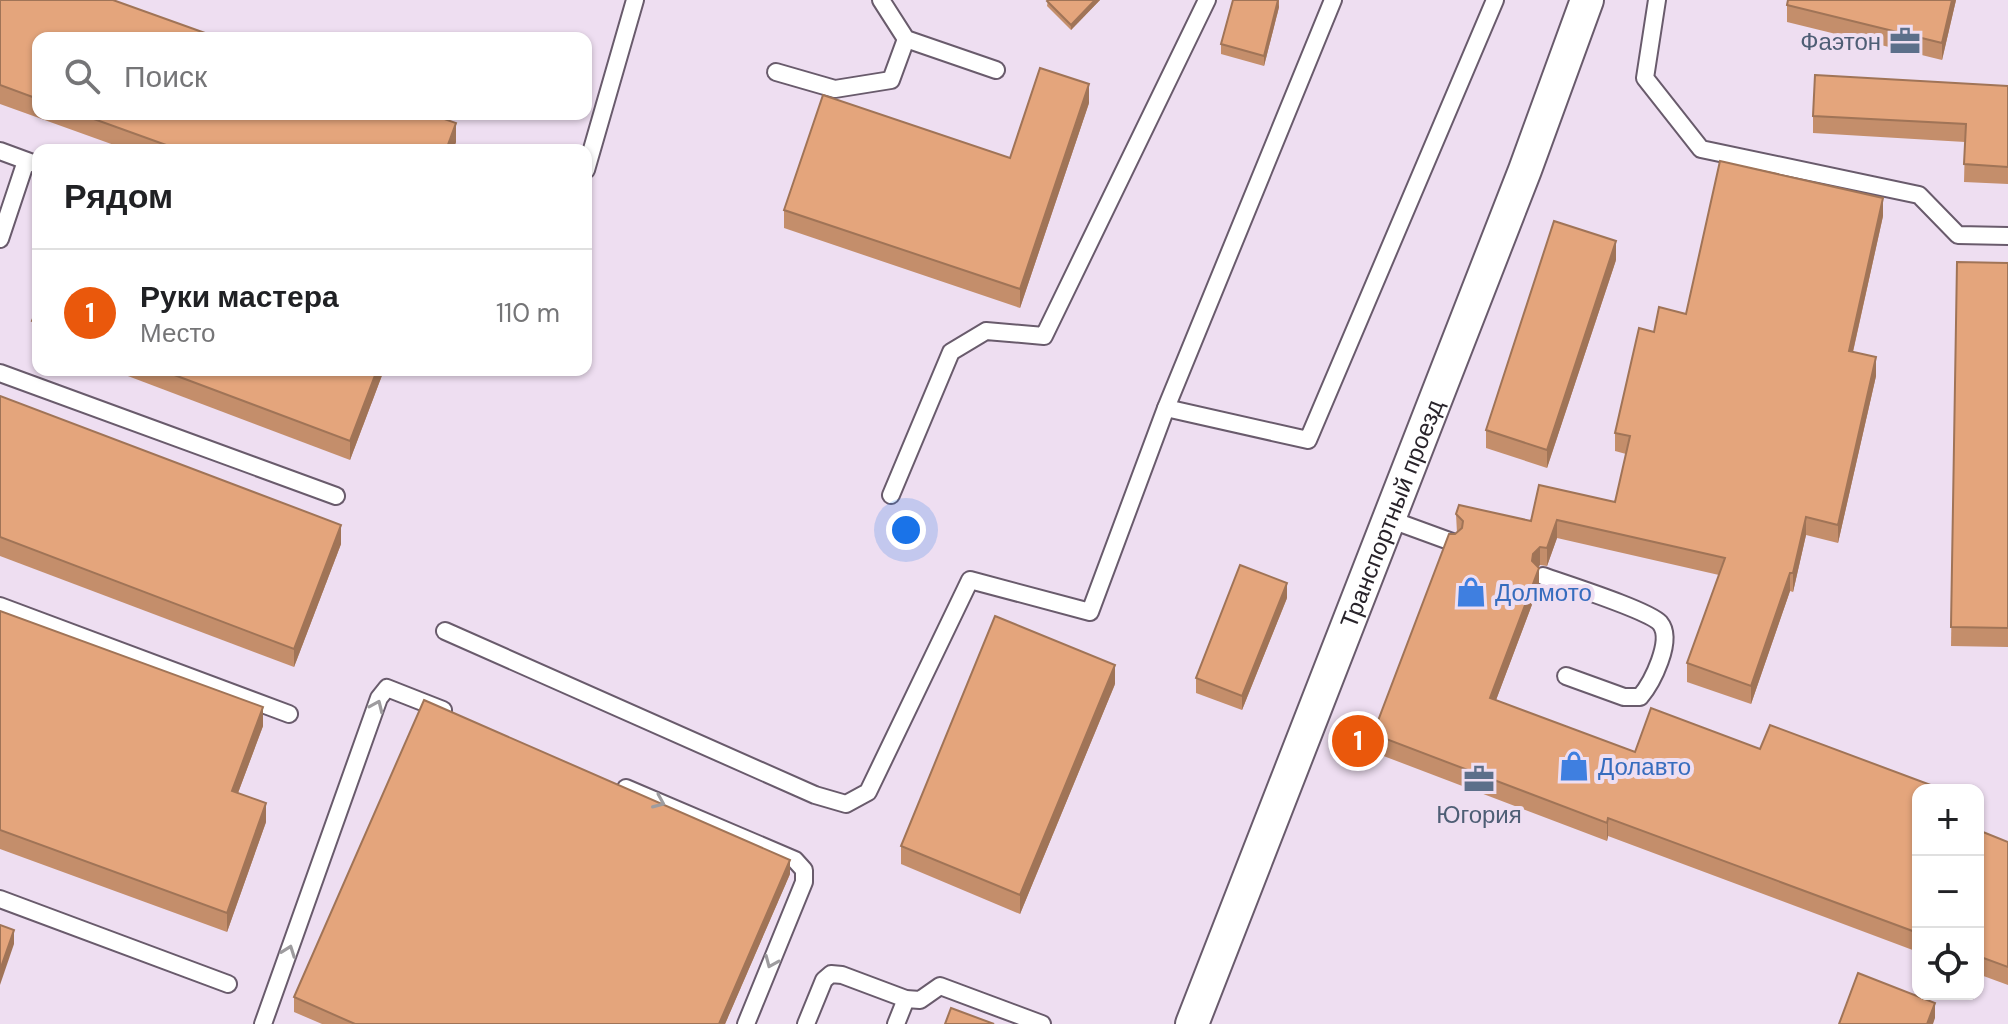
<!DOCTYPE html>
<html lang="ru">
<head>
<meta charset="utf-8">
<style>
  body { margin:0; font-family:"DM Sans",sans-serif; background:#f6f6f6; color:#202124 }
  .controls { position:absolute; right:24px; bottom:24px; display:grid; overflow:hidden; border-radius:16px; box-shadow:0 2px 6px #0004 }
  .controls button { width:72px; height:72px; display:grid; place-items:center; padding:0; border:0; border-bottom:2px solid #e0e0e0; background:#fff; color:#202124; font:40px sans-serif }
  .you { position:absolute; left:906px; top:530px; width:28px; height:28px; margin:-20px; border:6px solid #fff; border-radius:50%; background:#1a73e8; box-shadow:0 0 0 12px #1a73e833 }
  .badge { display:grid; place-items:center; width:52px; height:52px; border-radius:50%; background:#ea580c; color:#fff; font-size:26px; font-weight:700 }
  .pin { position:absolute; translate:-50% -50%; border:4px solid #fff; box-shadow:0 2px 8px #0006 }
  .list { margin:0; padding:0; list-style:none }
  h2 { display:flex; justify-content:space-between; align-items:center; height:104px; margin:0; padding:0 32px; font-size:34px }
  h2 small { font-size:26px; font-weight:400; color:#757577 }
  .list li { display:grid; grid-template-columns:52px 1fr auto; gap:24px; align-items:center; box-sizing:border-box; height:128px; padding:0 32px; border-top:2px solid #e0e0e0 }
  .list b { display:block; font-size:30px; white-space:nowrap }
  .list p { margin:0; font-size:26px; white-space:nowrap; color:#757577 }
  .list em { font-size:26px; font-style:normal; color:#757577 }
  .icon { flex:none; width:44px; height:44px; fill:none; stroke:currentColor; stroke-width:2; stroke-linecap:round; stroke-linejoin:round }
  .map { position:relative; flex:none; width:2008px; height:1024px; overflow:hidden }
  .search { position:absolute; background:#fff; box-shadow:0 2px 6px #0004; left:32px; top:32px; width:560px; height:88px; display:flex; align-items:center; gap:20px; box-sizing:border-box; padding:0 28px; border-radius:16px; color:#757577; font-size:30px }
  .panel { position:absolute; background:#fff; box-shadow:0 2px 6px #0004; left:32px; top:144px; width:560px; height:232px; border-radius:16px }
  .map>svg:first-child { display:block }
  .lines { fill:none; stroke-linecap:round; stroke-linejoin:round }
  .service-casing { stroke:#695b6c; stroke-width:20 }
  .minor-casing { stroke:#695b6c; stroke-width:36 }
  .service { stroke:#fff; stroke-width:16 }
  .minor { stroke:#fff; stroke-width:32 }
  .wall { fill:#c48e6b }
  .shaded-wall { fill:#a07457 }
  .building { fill:#e4a57c; stroke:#a07457; stroke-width:2 }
  .oneway { stroke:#9e9c9f }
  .labels { text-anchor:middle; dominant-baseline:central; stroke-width:8; stroke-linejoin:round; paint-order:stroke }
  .service-label { font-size:24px; fill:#4e5e75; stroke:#eedef1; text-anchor:end }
  .street-label { font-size:24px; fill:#28232a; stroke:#eedef1 }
  .shop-label { font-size:24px; fill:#366cbe; stroke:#eedef1; text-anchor:start }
</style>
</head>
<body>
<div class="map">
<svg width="2008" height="1024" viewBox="0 0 2008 1024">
  <rect width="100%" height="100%" fill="#eedef1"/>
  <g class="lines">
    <g class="service-casing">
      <g id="service">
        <path d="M881 0 906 39 996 70"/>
        <path d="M1657 0 1645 78 1701 149 1919 195 1958 235 2008 236"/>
        <path d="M776 72 835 89 891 80 906 39"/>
        <path d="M0 151 38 165"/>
        <path d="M586 170 635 0"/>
        <path d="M0 239 26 161"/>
        <path d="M0 373 336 496"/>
        <path d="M1166 408 1308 440 1495 0"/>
        <path d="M891 495 951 352 986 331 1044 336 1207 0"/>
        <path d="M1389 519 1452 542"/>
        <path d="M1543 576C1565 584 1648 610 1660 623 1674 640 1652 683 1640 697H1624L1566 676"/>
        <path d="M0 606 289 714"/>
        <path d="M445 631 815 795 846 804 868 792 970 580 1090 612 1166 408 1333 0"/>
        <path d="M626 788 795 860 804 870V882L746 1024"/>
        <path d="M0 899 228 984"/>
        <path d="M263 1024 379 698 387 688 443 710"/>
        <path d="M806 1024 824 980 831 974 842 975 906 999 920 1000 940 986 1042 1024"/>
        <path d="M896 1024 906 999"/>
      </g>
    </g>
    <g class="minor-casing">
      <g id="minor">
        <path id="s1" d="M1192 1024 1525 170 1587 0"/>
      </g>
    </g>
    <use href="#service" class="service"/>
    <use href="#minor" class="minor"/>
  </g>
  <g class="wall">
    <path d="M0 0 38 38V114H430L456 142 453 150H128L0 104Z"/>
    <path d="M1048 0H1100L1071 30 1047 6Z"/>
    <path d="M1279 0V7L1264 66 1221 54V44Z"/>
    <path d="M1956 0 1942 60 1787 22V5Z"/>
    <path d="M2008 86V184L1964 182 1965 142 1813 133V116Z"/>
    <path d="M1089 103 1020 308 784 228V210L1010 158Z"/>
    <path d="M1883 216 1853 352 1876 376 1838 543 1806 535 1793 592 1790 591 1751 704 1687 682V663L1719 575 1557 538 1547 566 1540 565 1538 567 1539 586 1496 700 1635 752 1760 749 1918 790V952L1608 836 1607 841 1373 752V734L1455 534 1457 533 1456 514 1531 521 1615 502 1626 454 1615 451V433L1654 332 1686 314Z"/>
    <path d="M1616 260 1547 468 1486 448V430Z"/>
    <path d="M1957 262 2008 263V647L1951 646Z"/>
    <path d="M38 306V342L32 340V321Z"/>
    <path d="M112 370H384L350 460Z"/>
    <path d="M0 396 341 544 294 667 0 556Z"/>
    <path d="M1287 598 1242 710 1196 693V678Z"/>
    <path d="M0 611 263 726 238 793 266 822 227 932 0 849Z"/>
    <path d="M1115 684 1020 914 901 864V846Z"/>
    <path d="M1978 830 2008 842V985L1978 974Z"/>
    <path d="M790 874 725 1024H322L294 1012V997Z"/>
  </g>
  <g class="shaded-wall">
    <path d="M1095 0H1100L1071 30V25Z"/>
    <path d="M1278 0 1279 7 1264 66V56Z"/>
    <path d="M1952 0H1956L1942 60V43Z"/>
    <path d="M1089 84V103L1020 308V289Z"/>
    <path d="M456 123V142L453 150H446Z"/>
    <path d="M1883 198V216L1849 369V351Z"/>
    <path d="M1616 241V260L1547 468V450Z"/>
    <path d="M1876 357V376L1838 543V525Z"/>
    <path d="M377 370H384L350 460V441Z"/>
    <path d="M1806 517V535L1793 592V573Z"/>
    <path d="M1557 520V538L1547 566V548Z"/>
    <path d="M341 525V544L294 667V649Z"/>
    <path d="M1540 547V565L1533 572V554Z"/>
    <path d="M1539 568V586L1490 716V698Z"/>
    <path d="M1790 573V591L1751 704V686Z"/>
    <path d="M1287 583V598L1242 710V696Z"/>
    <path d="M1115 665V684L1020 914V895Z"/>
    <path d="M263 707V726L232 809V791Z"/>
    <path d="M266 803V822L227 932V913Z"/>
    <path d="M1608 818V836L1607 841V823Z"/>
    <path d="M790 860V874L725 1024H719Z"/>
    <path d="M14 930V944L0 985V970Z"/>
    <path d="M1935 1003V1018L1933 1024H1927Z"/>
  </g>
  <g class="building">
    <path d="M0 0H113L219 38H38V99L0 85Z"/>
    <path d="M1048 0H1095L1071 25 1047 1Z"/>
    <path d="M1233 0H1278L1264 56 1221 44Z"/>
    <path d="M1788 0H1952L1942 43 1787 5Z"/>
    <path d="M1040 68 1089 84 1020 289 784 210 823 95 1010 158Z"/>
    <path d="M1815 75 2008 86V167L1964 164 1966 124 1813 116Z"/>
    <path d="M80 114H430L456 123 446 150H180Z"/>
    <path d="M1720 161 1883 198 1849 351 1876 357 1838 525 1806 517 1793 573H1790L1751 686 1687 663 1725 558 1557 520 1547 548 1540 547 1533 554 1532 561 1539 568 1490 698 1635 752 1651 708 1760 749 1770 725 1944 790H1918V933L1608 818 1607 823 1373 734 1449 534H1455L1462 528 1463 521 1456 514 1459 505 1531 521 1539 485 1615 502 1630 436 1615 433 1639 328 1654 332 1659 307 1686 314Z"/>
    <path d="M1554 221 1616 241 1547 450 1486 430Z"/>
    <path d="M1957 262 2008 263V628L1951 627Z"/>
    <path d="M38 306V323L32 321Z"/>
    <path d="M161 370H377L350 441Z"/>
    <path d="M0 396 341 525 294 649 0 537Z"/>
    <path d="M1240 565 1287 583 1242 696 1196 678Z"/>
    <path d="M0 611 263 707 232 791 266 803 227 913 0 830Z"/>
    <path d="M995 616 1115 665 1020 895 901 846Z"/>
    <path d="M424 700 790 860 719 1024H355L294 997Z"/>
    <path d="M1978 830 2008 842V967L1978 956Z"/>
    <path d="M0 925 14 930 0 970Z"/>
    <path d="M1858 973 1935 1003 1927 1024H1839Z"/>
    <path d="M951 1008 994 1024H945Z"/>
  </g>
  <defs><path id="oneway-chevron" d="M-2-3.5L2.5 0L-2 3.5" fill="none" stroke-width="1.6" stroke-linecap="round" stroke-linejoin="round" transform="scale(2)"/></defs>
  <g class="oneway">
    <use href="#oneway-chevron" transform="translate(377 706) rotate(-66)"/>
    <use href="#oneway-chevron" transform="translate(659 802) rotate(23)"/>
    <use href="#oneway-chevron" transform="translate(289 951) rotate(-70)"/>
    <use href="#oneway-chevron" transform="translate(771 962) rotate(113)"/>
  </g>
  <defs>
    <g id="office-bare" transform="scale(2.4)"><path d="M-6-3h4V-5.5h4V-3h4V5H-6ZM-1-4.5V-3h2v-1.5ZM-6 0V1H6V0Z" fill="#5c6f8a" stroke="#eedef1" stroke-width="2.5" paint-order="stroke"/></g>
    <g id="shop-bare" transform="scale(2.4)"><path d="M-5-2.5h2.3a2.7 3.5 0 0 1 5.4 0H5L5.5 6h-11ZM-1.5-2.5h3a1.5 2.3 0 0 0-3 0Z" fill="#3f7fe0" stroke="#eedef1" stroke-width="2.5" paint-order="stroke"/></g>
  </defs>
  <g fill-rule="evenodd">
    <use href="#office-bare" x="1905" y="41"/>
    <use href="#shop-bare" x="1471" y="592"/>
    <use href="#shop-bare" x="1574" y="766"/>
    <use href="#office-bare" x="1479" y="779"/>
  </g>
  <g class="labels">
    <g class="service-label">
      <text x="1881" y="41">Фаэтон</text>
      <text x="1479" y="814" text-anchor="middle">Югория</text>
    </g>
    <g class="street-label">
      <text stroke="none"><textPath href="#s1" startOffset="548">Транспортный проезд</textPath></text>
    </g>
    <g class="shop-label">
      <text x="1495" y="592">Долмото</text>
      <text x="1598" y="766">Долавто</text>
    </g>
  </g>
</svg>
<div class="controls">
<button>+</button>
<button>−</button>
<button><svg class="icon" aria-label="locate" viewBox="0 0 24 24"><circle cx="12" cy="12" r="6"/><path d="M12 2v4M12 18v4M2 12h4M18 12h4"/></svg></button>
</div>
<div class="you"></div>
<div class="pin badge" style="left:1358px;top:741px">1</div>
<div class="search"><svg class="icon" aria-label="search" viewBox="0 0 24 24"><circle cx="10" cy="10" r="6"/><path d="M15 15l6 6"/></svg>Поиск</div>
<section class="panel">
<h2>Рядом<small></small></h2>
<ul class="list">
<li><span class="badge">1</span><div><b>Руки мастера</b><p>Место</p></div><em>110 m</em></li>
</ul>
</section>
</div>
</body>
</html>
